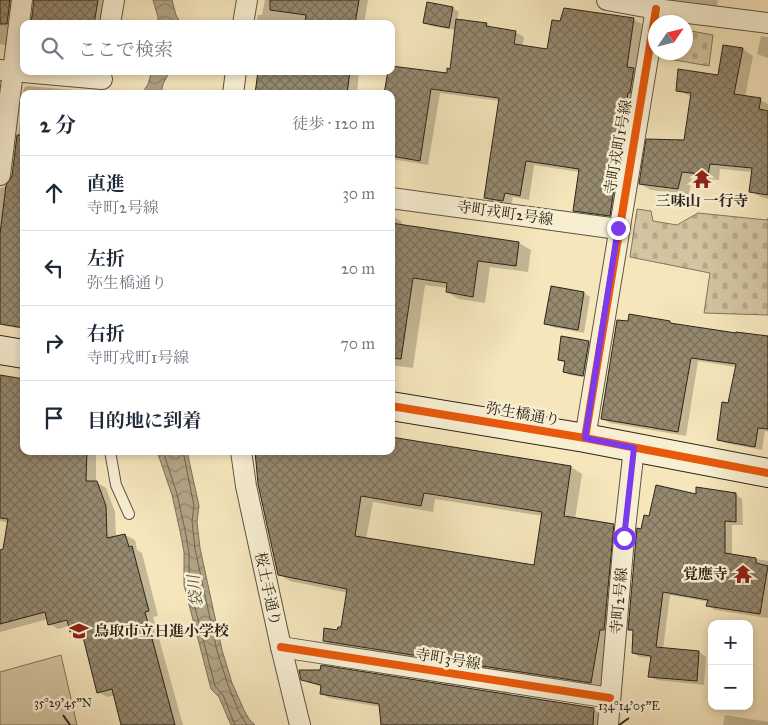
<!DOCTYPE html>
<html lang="ja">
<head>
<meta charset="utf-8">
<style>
  body { margin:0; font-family:"IM FELL Great Primer","Noto Serif JP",serif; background:#f6f6f7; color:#1f2937 }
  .controls { position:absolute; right:15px; bottom:15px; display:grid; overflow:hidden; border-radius:10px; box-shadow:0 2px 8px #0003 }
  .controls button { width:45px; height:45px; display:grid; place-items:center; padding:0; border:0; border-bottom:1px solid #e0e1e3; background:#fff; color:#1f2937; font:25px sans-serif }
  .compass { position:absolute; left:648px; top:15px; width:45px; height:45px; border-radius:50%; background:#fff; box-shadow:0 2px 8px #0003; rotate:55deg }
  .stop { position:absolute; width:15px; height:15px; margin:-11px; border:4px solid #7c3aed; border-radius:50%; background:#fff }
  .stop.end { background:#7c3aed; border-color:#fff; box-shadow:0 1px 5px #0008 }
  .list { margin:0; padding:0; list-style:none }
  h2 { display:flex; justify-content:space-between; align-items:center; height:65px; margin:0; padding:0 20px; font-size:21px }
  h2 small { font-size:16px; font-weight:400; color:#747a83 }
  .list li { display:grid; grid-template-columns:32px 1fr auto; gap:15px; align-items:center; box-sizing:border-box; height:75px; padding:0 20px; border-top:1px solid #e0e1e3 }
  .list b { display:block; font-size:19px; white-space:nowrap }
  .list p { margin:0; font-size:16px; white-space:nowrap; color:#747a83 }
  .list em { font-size:16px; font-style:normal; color:#747a83 }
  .icon { flex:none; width:28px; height:28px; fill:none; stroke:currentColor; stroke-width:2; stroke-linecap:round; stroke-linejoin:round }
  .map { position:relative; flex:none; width:768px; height:725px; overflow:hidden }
  .search { position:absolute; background:#fff; box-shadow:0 2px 8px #0003; left:20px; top:20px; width:375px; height:55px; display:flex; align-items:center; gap:12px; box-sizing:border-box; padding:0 18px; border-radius:10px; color:#747a83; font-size:19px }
  .panel { position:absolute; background:#fff; box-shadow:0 2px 8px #0003; left:20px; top:90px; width:375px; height:365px; border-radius:10px }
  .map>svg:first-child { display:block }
  .grass { fill:#d3c5a1; stroke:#80745e }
  .cemetery { fill:url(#cemetery-stones); stroke:#80745e }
  .water { fill:url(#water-waves); stroke:#7c715b }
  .shadow { fill:#0003; fill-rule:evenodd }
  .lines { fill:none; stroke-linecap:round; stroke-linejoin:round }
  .shore { stroke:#6f6450; stroke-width:1 }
  .building { fill:url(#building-cross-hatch); stroke:#2d241b; fill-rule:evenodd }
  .lane-casing { stroke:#5f5443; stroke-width:12 }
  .street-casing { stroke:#5f5443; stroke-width:22 }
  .secondary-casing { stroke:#2d241b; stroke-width:30 }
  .lane { stroke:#f8efd3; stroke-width:10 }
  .street { stroke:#f8efd3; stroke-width:20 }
  .secondary { stroke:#f8efd3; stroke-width:28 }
  .cycleway-casing { stroke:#f8efd3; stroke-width:11 }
  .cycleway { stroke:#e8590c; stroke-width:8 }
  .route { stroke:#7c3aed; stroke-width:6 }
  .ticks { fill:none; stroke:#2d241b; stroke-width:2 }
  .labels { text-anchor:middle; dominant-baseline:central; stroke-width:5; stroke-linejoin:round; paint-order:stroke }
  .street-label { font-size:15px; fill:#2d241b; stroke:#f8efd3 }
  .poi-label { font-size:15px; font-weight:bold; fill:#2d241b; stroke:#f8efd3 }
  .water-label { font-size:16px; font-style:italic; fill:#5b5140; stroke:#f8efd3 }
  .ticks-label { font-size:12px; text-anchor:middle; fill:#2d241b; stroke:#f8efd3; stroke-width:5; stroke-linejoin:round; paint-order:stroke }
</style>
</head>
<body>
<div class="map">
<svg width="768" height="725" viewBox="0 0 768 725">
  <defs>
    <pattern id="cemetery-stones" width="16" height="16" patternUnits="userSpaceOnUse" patternTransform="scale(1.25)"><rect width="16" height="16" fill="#d3c5a1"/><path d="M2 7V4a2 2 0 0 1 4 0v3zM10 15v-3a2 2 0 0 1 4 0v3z" fill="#b5a98a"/></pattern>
    <pattern id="water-waves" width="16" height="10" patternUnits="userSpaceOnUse" patternTransform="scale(1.25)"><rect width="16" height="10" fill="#b1a485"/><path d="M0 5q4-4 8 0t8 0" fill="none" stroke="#90856c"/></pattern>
    <pattern id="building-cross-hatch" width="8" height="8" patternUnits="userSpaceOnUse" patternTransform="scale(1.25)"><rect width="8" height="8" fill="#95896f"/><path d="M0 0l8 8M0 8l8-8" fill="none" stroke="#7a705a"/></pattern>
  </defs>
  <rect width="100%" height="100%" fill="#f5e6bc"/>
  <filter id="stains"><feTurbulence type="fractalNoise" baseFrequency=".004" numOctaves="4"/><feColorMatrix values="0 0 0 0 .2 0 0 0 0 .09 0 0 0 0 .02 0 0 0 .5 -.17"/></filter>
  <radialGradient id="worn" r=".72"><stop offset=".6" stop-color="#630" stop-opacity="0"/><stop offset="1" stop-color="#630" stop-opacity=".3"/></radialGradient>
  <path class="grass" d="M61 655 77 725H0V672Z"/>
  <g class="cemetery">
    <path d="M686 30 713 35 709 66 669 59 670 53 686 52Z"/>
    <path d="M637 209 651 211 653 221 677 225 698 213 767 220 768 218V315L704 313 710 273 630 257Z"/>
  </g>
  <g class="water">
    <path d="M153 0H172L176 15 181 24H158V17Z"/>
    <path d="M152 71H170L163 84 161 94H142L148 84Z"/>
    <path d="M157 451H187L199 506 197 522 200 548 222 650 232 683 244 710 249 719 255 725H231L219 697 211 689 184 585V552L180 531 172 495Z"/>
  </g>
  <g class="shadow">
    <path d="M0 0H18L12 46 0 44Z"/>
    <path d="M35 0H106L102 24H32Z"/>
    <path d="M265 0H368L364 24H256L258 15H262Z"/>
    <path d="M671 0H718L717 6Z"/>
    <path d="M453 8 459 12 457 21 486 24 494 28 515 32 524 37 522 47 548 50 633 19 642 24 636 70 642 74 618 220 583 215 574 210 579 172 534 165 529 200 513 197 511 205 494 203 485 198 500 101 440 93 428 165 391 159V94L448 75 451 70 456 30 431 26 424 22Z"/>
    <path d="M761 36 768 37V58L757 54Z"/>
    <path d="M743 49 753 56 745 97 760 100 768 104V199L761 197 750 191 753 172 720 169 719 180 692 177 689 194 651 190 640 184 685 142 692 97 677 90 719 77Z"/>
    <path d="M259 71H359L357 94H257Z"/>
    <path d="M27 86 75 90 82 94H24V329L5 326 0 324V188L5 187 10 183 13 177 24 88Z"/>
    <path d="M391 215 402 222 401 226 519 243 531 250 528 272 490 267 485 303 459 299 447 292V288L425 285 413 368 391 365Z"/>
    <path d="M584 293 590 297 584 333 552 327 546 323Z"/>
    <path d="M670 322 675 325 737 335 768 336V432L765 431 762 450 725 443 718 439 730 404 736 367 698 361 686 436 610 423 602 419Z"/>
    <path d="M589 342 595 345 590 378 570 375 564 372 566 364 559 360Z"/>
    <path d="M0 377 24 451H96V482L106 488 115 512 116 537 125 535 135 540 137 550 142 553 158 616 153 617 183 725H123L115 695 108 697 98 692 84 636 81 637 71 632 70 626 58 629 49 624 48 619 0 632V551L4 550 9 523 0 521Z"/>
    <path d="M256 464 571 467 582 474 575 519 613 525 625 532 602 689 335 647 324 641 342 629 348 593 290 581 279 574ZM435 499 543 516 535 567 366 539 373 502 433 512Z"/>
    <path d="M735 494 742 499 743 525H732V555L768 561V618L715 610 708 606 709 602 670 595 663 649 699 652 706 657 704 685 657 680 650 676 652 658 640 657 633 653 634 632 629 630 642 530 650 518 697 495Z"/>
    <path d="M302 679 593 709 601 713 600 725H413L451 719 329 698 321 693 322 687 310 683Z"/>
    <path d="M725 715 768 722V725H723Z"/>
  </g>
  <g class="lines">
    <g class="shore">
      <path d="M163 451 177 494 185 530 189 552V584L215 686 223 695 235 725"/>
      <path d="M183 451 194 506 192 521 195 549 217 651 228 685 239 712 247 725"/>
    </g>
  </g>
  <g class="building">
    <path d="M0 0H10L7 24H0Z"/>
    <path d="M34 0H98L94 24H31Z"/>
    <path d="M270 0H359L355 24H305L306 15 270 10Z"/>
    <path d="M427 2 453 7 449 28 423 23Z"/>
    <path d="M564 8 634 18 627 67 634 68 630 93H628L610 216 573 211 579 169 526 161 520 196 505 193 503 201 484 198 499 98 431 89 420 161 391 156V94H384L388 71H391V66L447 73V68L450 69 456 19 487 23 486 26 516 31 514 44 547 49 552 20 560 21Z"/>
    <path d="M723 45 743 48 734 94 761 98 759 109 768 111V195L749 192 752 168 710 164 708 175 682 172 678 189 639 184 646 139 684 140 691 93 676 91 678 69 718 75Z"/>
    <path d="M258 71H350L347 94H255Z"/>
    <path d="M17 135H24V328L0 324V234L6 185 12 176Z"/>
    <path d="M391 223 519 242 516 266 478 261 473 297 446 292 447 283 413 278 401 359 391 358Z"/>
    <path d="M551 286 584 292 578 330 544 324Z"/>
    <path d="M629 314 670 321V323L736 333V332L768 336V429L758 428 755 447 717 440 722 402 728 403 736 364 691 358 678 432 601 419 617 320 628 321Z"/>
    <path d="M561 336 589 341 583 376 563 372 565 361 558 360Z"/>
    <path d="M0 375 24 379V451H87L86 481H97L106 506 107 538 125 534 129 547 132 546 149 611 145 612 175 725H121L112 689 97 693 81 629 70 632 67 620 48 625 45 612 0 624V550L3 549 8 519 0 518Z"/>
    <path d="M391 437 571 466 564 516 614 524 604 630H600L591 683 323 641 324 628 337 630 338 627H341L347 589 278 575 258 484 255 451H391ZM424 493 542 512 534 565 355 536 361 496 421 506Z"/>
    <path d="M656 485 696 494V487L736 493V522L725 521V553L756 558V563L768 566 760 614 706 606 708 600 663 592 656 647 699 651 697 681 648 677 651 656 632 653 633 630H628L637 528 641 529 644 515 649 516Z"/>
    <path d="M321 665 594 708 593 725H381L379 704 320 694 321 685 301 680 299 670H320Z"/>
  </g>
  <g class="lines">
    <g class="lane-casing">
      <path id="lane" d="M110 451 116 485 129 514"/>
    </g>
    <g class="street-casing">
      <g id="street">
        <path d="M607 0 656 9 768 23"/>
        <path d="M110 24 114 0"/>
        <path d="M243 24 247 0"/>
        <path d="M0 70 102 79"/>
        <path d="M233 94 236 71"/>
        <path d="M0 175 22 0"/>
        <path d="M391 198 618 229"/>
        <path d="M585 438 656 9"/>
        <path d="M241 451 246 486 281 647 300 725"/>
        <path d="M281 647 610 698"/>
        <path d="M608 725 624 538 634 448"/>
      </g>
    </g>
    <g class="secondary-casing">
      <g id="secondary">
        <path d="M0 350 24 354"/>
        <path d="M391 406 585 438 768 473"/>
      </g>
    </g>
    <use href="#lane" class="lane"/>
    <use href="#street" class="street"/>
    <use href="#secondary" class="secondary"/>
    <g class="cycleway-casing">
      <g id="cycleway">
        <path d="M391 406 585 438 768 473"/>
        <path d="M585 438 656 9"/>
        <path d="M281 647 610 698"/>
      </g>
    </g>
    <use href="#cycleway" class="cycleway"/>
  </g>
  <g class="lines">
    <path class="route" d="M618 228 585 438 634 448 624 538"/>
  </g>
  <path class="ticks" d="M63 715 70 725M619 725 629 718"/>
  <defs>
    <g id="temple-bare" transform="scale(1.5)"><path d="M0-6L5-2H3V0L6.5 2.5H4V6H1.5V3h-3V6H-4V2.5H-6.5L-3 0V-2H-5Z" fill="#8f2418" stroke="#f8efd3" stroke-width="2.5" paint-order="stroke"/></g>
    <g id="school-bare" transform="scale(1.5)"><path d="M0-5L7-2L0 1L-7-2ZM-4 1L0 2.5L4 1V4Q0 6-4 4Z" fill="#8f2418" stroke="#f8efd3" stroke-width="2.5" paint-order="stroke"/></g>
  </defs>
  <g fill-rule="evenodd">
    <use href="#temple-bare" x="702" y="179"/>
    <use href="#temple-bare" x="743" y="574"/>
    <use href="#school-bare" x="79" y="631"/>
  </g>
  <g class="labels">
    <g class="street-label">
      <text transform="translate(618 147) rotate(-80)">寺町戎町1号線</text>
      <text transform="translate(505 213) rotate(8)">寺町戎町2号線</text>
      <text transform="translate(523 414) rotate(10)">弥生橋通り</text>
      <text transform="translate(268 589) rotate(78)">桜土手通り</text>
      <text transform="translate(619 601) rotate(-85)">寺町2号線</text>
      <text transform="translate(448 659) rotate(9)">寺町3号線</text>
    </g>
    <g class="poi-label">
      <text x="702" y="201">三味山 一行寺</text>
      <text x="728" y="574" text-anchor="end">覚應寺</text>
      <text x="94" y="631" text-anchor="start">鳥取市立日進小学校</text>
    </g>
    <g class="water-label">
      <text transform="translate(195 591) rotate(-96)">袋川</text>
    </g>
  </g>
  <g class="ticks-label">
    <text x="63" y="707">35°29'45"N</text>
    <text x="629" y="710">134°14'05"E</text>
  </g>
  <rect width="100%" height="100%" filter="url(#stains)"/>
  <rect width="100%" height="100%" fill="url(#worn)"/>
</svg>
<div class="controls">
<button>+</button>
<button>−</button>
</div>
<svg class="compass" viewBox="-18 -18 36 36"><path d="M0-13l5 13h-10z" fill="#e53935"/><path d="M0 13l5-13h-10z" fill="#747a83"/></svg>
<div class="stop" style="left:624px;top:538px"></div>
<div class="stop end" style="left:618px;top:228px"></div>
<div class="search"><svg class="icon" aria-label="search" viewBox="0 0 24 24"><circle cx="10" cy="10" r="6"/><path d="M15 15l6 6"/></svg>ここで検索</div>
<section class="panel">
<h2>2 分<small>徒歩 · 120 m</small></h2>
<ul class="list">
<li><svg class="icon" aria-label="ahead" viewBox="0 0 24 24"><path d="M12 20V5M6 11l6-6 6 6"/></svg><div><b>直進</b><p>寺町2号線</p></div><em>30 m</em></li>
<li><svg class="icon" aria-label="left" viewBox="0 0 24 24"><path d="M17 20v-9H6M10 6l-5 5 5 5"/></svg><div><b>左折</b><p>弥生橋通り</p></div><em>20 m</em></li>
<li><svg class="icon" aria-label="right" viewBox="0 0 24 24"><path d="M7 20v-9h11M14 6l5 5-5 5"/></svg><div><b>右折</b><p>寺町戎町1号線</p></div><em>70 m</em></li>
<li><svg class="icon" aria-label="arrive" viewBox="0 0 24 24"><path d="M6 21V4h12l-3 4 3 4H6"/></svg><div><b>目的地に到着</b></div></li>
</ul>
</section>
</div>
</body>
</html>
